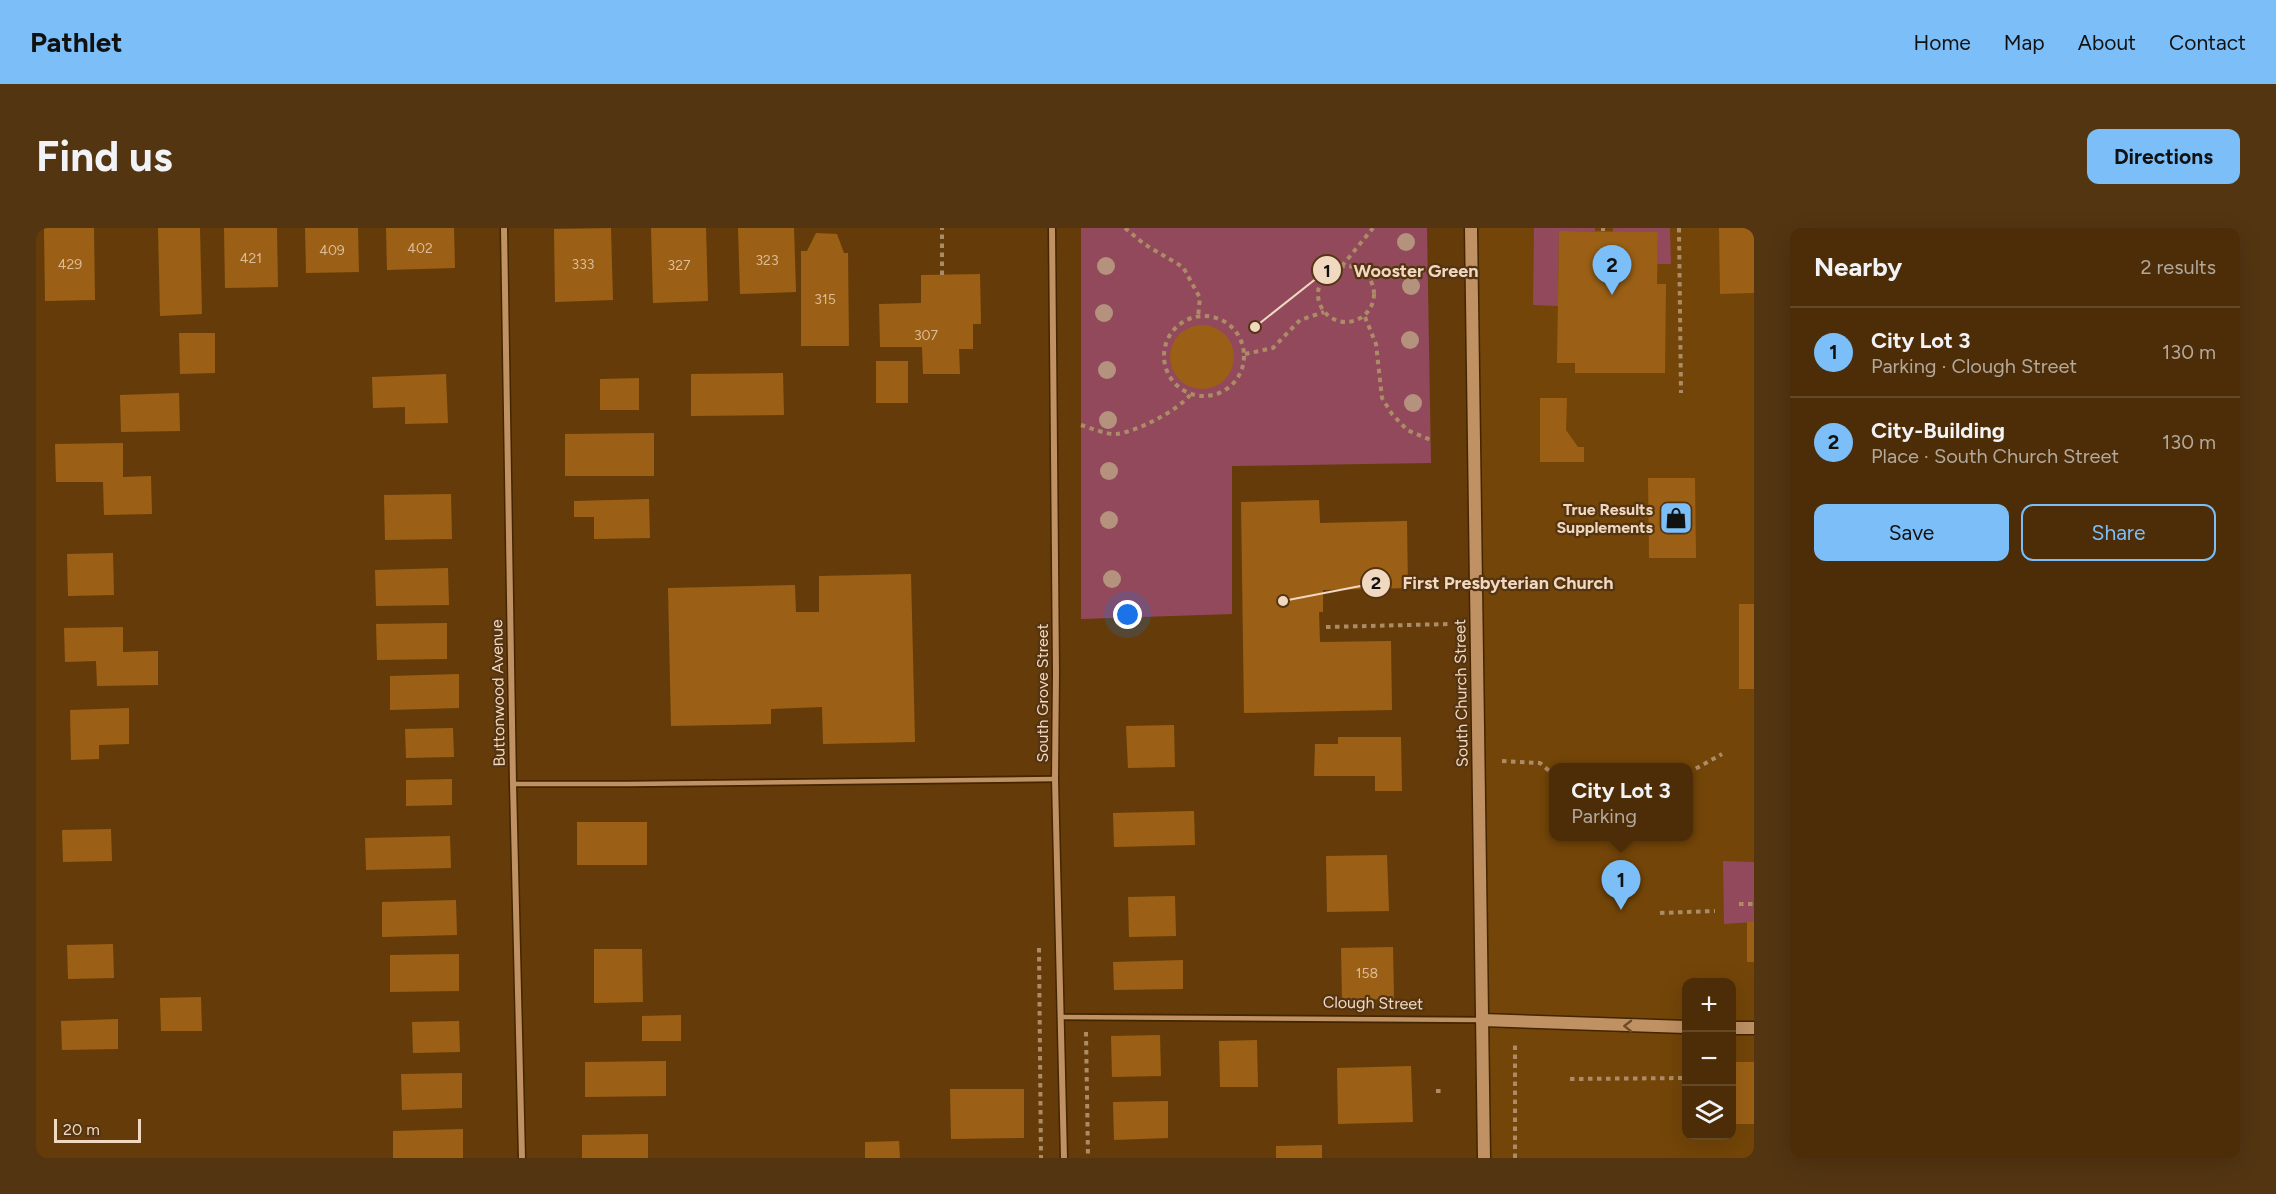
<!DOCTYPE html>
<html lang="en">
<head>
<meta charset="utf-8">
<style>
  body { margin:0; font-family:Figtree,sans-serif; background:#533511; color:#f1f3f6 }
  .controls { position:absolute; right:18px; bottom:18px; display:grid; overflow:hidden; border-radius:12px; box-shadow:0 6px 24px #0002 }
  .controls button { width:54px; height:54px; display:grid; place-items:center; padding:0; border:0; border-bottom:2px solid #634928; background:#4c2d07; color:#f1f3f6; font:30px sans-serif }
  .scale { position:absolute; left:18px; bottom:15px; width:87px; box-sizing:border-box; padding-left:6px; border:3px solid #f1d9c1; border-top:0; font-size:16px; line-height:21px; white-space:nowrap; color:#f1d9c1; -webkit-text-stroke:4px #543411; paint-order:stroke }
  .you { position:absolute; left:1092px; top:387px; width:21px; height:21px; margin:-15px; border:4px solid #fff; border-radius:50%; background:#1a73e8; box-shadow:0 0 0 9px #1a73e833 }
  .badge { display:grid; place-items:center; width:39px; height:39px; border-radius:50%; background:#7bbef8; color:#111; font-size:20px; font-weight:700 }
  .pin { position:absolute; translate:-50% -50px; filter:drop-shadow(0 2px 3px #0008) }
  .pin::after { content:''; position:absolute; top:32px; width:21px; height:18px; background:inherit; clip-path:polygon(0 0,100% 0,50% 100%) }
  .popup { position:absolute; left:1513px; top:535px; width:144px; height:78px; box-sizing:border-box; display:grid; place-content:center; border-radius:12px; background:#4c2d07; filter:drop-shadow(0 2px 4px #0005); font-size:20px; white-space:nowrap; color:#b2a89b }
  .popup b { font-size:22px; color:#f1f3f6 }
  .popup::after { content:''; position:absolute; left:50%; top:100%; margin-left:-12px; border:12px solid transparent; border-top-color:#4c2d07 }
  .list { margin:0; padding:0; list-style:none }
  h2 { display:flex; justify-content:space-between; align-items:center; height:78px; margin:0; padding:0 24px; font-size:26px }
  h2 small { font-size:20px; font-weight:400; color:#b2a89b }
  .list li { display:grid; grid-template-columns:39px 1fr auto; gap:18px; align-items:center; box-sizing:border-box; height:90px; padding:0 24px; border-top:2px solid #634928 }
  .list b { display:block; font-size:22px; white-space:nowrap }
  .list p { margin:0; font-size:20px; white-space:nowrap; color:#b2a89b }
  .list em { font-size:20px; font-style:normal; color:#b2a89b }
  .actions { display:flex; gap:12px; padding:18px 24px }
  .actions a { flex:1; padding:14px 0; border:2px solid #7bbef8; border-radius:12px; text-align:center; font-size:21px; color:#7bbef8 }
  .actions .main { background:#7bbef8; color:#111 }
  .icon { flex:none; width:33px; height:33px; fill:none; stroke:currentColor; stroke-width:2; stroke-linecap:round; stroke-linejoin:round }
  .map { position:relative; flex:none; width:1718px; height:930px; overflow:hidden; border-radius:12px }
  header { display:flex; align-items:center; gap:36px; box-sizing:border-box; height:84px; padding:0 30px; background:#7bbef8; color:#111 }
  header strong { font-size:28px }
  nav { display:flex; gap:33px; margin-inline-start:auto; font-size:21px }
  .intro { display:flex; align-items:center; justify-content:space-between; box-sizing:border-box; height:144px; padding:0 36px }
  h1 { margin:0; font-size:42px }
  .button { padding:15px 27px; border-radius:12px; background:#7bbef8; color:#111; font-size:21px; font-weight:700 }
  main { display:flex; gap:36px; padding:0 36px }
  aside { flex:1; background:#4c2d07; border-radius:12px; box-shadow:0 6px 24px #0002 }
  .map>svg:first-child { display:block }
  .built { fill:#734508; fill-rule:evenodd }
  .green { fill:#92495b }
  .building { fill:#9b6015 }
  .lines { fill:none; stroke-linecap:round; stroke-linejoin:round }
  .lane-casing { stroke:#432500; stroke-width:8 }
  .street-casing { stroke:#432500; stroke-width:9 }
  .secondary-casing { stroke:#432500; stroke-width:15 }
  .path { stroke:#ac8c67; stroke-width:4; stroke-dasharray:4.5 4.5; stroke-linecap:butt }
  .lane { stroke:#bf9163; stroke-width:4.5 }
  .street { stroke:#bf9163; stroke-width:6 }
  .secondary { stroke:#bf9163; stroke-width:12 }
  .tree { fill:#b5927e }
  .oneway { stroke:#6f4b26 }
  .labels { text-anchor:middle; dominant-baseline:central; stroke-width:4.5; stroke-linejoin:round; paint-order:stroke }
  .number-label { font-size:14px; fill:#dcbb96 }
  .poi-label { font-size:16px; font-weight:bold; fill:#f1d9c1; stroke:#543411; text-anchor:end }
  .street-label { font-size:16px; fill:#f1d9c1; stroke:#543411 }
  .leader { fill:none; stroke:#f1d9c1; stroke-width:2 }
  .callout-dot { fill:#f1d9c1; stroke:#543411; stroke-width:2 }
  .mark-label { font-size:18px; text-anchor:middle; font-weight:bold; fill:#111 }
  .callout-label { font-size:18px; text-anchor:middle; font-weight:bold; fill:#f1d9c1; stroke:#543411; stroke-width:4.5; stroke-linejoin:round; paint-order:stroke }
</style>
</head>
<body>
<header>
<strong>Pathlet</strong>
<nav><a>Home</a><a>Map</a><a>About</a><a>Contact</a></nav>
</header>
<div class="intro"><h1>Find us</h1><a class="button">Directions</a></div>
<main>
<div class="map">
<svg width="1718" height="930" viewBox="0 0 1718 930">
  <rect width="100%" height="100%" fill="#653c09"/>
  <path class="built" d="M1435 0H1718V930H1448ZM1518 540H1652V608H1518ZM1650 754H1696V908H1650Z"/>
  <g class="green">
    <path d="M1045 0H1391L1395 235 1196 238V386L1045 391Z"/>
    <path d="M1498 0H1559V3H1523L1522 78 1497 77Z"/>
    <path d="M1577 0H1634L1635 36H1621L1622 4H1577Z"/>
    <path d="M1687 633 1718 634V694L1688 696Z"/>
  </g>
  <g class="building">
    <path d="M8 0H58L59 72 9 73Z"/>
    <path d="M122 0H164L166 86 124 88Z"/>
    <path d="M188 0H241L242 59 189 60Z"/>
    <path d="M269 0H322L323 44 270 45Z"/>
    <path d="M350 0H418L419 40 351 42Z"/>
    <path d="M575 0 577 72 519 74 518 1Z"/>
    <path d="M615 0H670L672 73 617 75Z"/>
    <path d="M702 0H758L760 64 704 66Z"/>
    <path d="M1683 0H1718V65L1684 66Z"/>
    <path d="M1523 3 1622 4 1621 56H1630L1629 145H1539V135H1521Z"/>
    <path d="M780 5 801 6 808 25H812L813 118H765V23H771Z"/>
    <path d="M944 46 945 96H937V121H923L924 146H887L886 119H844L843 76 885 75V47Z"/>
    <circle cx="1166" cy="129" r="32"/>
    <path d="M143 105H179V145L144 146Z"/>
    <rect x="840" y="133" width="32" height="42"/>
    <path d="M747 145 748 187 655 188V146Z"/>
    <path d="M410 146 412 195 369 196V179L337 180 336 149Z"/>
    <path d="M603 150V182H564V151Z"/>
    <path d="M143 165 144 203 85 204 84 167Z"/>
    <path d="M1504 170H1531L1530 202 1542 219H1548V234H1504Z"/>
    <path d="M618 205V248H529V206Z"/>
    <path d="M87 215V249L115 248 116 286 68 287 67 254H20L19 216Z"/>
    <path d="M1612 250H1659L1660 330H1613Z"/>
    <path d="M415 266 416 311 349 312 348 267Z"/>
    <path d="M613 271 614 310 558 311V289H538V273Z"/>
    <path d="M1283 272 1284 295 1371 293 1372 360 1287 362V384H1283L1284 414 1355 413 1356 482 1208 485 1205 274Z"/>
    <path d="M77 325 78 367 32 368 31 326Z"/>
    <path d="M412 340 413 377 340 378 339 342Z"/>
    <path d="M875 346 879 514 787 516 786 479 735 481V496L635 498 632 360 759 357 760 384H783V348Z"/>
    <rect x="1703" y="376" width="15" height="85"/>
    <path d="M411 395V431L341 432 340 396Z"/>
    <path d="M87 399V424L122 423V457L61 458 60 433 29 434 28 400Z"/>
    <path d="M423 446V480L354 482V448Z"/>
    <path d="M93 480V516L63 517V531L35 532 34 482Z"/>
    <path d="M1138 497 1139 539 1092 540 1090 498Z"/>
    <path d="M417 500 418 529 370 530 369 501Z"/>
    <path d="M1302 509H1365L1366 563H1339V548H1278L1279 516H1302Z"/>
    <path d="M416 551V577L370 578V552Z"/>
    <path d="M1158 583 1159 617 1078 619 1077 585Z"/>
    <rect x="541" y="594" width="70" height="43"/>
    <path d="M75 601 76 633 27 634 26 602Z"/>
    <path d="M414 608 415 640 330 642 329 610Z"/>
    <path d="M1351 627 1353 683 1291 684 1290 628Z"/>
    <path d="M1139 668 1140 708 1093 709 1092 669Z"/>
    <path d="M420 672 421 707 346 709V674Z"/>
    <rect x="1711" y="694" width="7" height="40"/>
    <path d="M77 716 78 750 32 751 31 717Z"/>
    <path d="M1357 719 1358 771 1306 772 1305 720Z"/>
    <path d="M558 721H606L607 774 558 775Z"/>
    <path d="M423 726V763L354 764V727Z"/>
    <path d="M1147 732V761L1078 762 1077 734Z"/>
    <path d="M165 769 166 803H125L124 770Z"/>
    <path d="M645 787V813H606V788Z"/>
    <path d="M82 791V821L26 822 25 793Z"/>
    <path d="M423 793 424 824 377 825 376 794Z"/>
    <path d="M1124 807 1125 848 1076 849 1075 808Z"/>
    <path d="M1221 812 1222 859H1184L1183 813Z"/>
    <path d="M630 833V868L549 869V834Z"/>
    <rect x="1696" y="834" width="22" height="62"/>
    <path d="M1375 838 1377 894 1302 896 1301 840Z"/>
    <path d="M426 845V880L366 882 365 846Z"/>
    <path d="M914 861H988V910L915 911Z"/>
    <path d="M1132 873V910L1078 912 1077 874Z"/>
    <path d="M427 901V930H357V903Z"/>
    <path d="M612 906V930H546V907Z"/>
    <path d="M863 913 864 930H829V914Z"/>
    <path d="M1286 917V930H1240V918Z"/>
  </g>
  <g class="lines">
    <g class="lane-casing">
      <g id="lane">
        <path d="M477 556H592L1019 551"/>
        <path d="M1024 789 1444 792"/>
      </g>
    </g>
    <g class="street-casing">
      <g id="street">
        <path d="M468 0 477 556 486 930"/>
        <path d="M1016 0 1020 444 1019 551 1028 930"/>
      </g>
    </g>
    <g class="secondary-casing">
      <g id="secondary">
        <path d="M1435 0 1448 930"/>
        <path d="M1446 792 1650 799"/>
        <path d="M1696 800H1718"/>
      </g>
    </g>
    <g class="path">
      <path d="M1089 0 1108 16 1147 39 1164 70 1162 89"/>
      <path d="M1567 0V3"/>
      <path d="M1643 0 1645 165"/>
      <circle cx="1310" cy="66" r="28"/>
      <path d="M1306 38 1337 0"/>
      <path d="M906 47V0"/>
      <circle cx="1168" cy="128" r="40"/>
      <path d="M1329 89 1340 116 1346 170 1356 186 1371 202 1395 212"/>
      <path d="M1209 126 1237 120 1264 92 1288 84"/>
      <path d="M1045 197C1055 200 1071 207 1081 206 1102 203 1141 183 1154 167"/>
      <path d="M1290 399 1414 396"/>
      <path d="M1466 533 1504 535 1518 547"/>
      <path d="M1652 545 1686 526"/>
      <path d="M1703 676H1718"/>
      <path d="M1624 685 1679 683"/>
      <path d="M1003 720 1005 930"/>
      <path d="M1050 804 1052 930"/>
      <path d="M1534 851 1650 850"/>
      <path d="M1400 863H1408"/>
      <path d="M1479 930V814"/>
    </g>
    <use href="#lane" class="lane"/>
    <use href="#street" class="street"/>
    <use href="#secondary" class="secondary"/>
  </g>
  <g class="tree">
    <circle cx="1370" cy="14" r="9"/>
    <circle cx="1070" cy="38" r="9"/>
    <circle cx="1375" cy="58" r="9"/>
    <circle cx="1068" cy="85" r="9"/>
    <circle cx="1374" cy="112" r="9"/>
    <circle cx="1071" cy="142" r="9"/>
    <circle cx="1377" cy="175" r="9"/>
    <circle cx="1072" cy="192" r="9"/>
    <circle cx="1073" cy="243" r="9"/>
    <circle cx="1073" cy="292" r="9"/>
    <circle cx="1076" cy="351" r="9"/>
  </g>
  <defs><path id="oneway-chevron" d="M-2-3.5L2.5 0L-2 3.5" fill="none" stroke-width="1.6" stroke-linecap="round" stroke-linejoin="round" transform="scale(1.5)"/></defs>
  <use class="oneway" href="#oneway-chevron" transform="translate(1592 798) rotate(-179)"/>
  <defs>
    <g id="shop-square" transform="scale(1.725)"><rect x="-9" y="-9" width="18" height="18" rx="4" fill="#7bbef8" stroke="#543411"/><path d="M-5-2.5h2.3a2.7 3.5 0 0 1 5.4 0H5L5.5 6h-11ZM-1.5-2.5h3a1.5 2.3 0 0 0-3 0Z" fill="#111"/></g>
  </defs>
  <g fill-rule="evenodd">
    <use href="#shop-square" x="1640" y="290"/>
  </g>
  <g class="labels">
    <g class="number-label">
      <text x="384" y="20">402</text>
      <text x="296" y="22">409</text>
      <text x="215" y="30">421</text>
      <text x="731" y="32">323</text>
      <text x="34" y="36">429</text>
      <text x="547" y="36">333</text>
      <text x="643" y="37">327</text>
      <text x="789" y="71">315</text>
      <text x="890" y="107">307</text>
      <text x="1331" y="745">158</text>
    </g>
    <g class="poi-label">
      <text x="1617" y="281">True Results<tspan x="1617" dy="18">Supplements</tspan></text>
    </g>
    <g class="street-label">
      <text transform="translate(462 465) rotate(-91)">Buttonwood Avenue</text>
      <text transform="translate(1006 465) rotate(-90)">South Grove Street</text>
      <text transform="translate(1425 465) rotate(-91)">South Church Street</text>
      <text transform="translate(1337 775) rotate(1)">Clough Street</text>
    </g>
  </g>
  <path class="leader" d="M1219 99L1291 42M1247 373L1340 355"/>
  <g class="callout-dot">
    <circle cx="1219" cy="99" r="6"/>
    <circle cx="1247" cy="373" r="6"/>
    <circle cx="1291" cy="42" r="15"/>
    <circle cx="1340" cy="355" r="15"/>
  </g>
  <g class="mark-label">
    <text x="1291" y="49">1</text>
    <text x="1340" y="361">2</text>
  </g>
  <g class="callout-label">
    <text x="1380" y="49">Wooster Green</text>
    <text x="1472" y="361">First Presbyterian Church</text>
  </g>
</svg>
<div class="controls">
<button>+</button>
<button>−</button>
<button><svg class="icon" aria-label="layers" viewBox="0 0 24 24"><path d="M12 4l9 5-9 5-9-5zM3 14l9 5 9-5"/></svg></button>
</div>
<div class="scale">20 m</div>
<div class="you"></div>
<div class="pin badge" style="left:1585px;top:682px">1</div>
<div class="popup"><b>City Lot 3</b>Parking</div>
<div class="pin badge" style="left:1576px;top:67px">2</div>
</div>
<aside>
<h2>Nearby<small>2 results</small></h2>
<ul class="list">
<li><span class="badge">1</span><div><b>City Lot 3</b><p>Parking · Clough Street</p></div><em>130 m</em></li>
<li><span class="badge">2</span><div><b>City-Building</b><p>Place · South Church Street</p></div><em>130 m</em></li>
</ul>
<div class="actions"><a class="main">Save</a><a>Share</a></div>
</aside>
</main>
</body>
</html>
